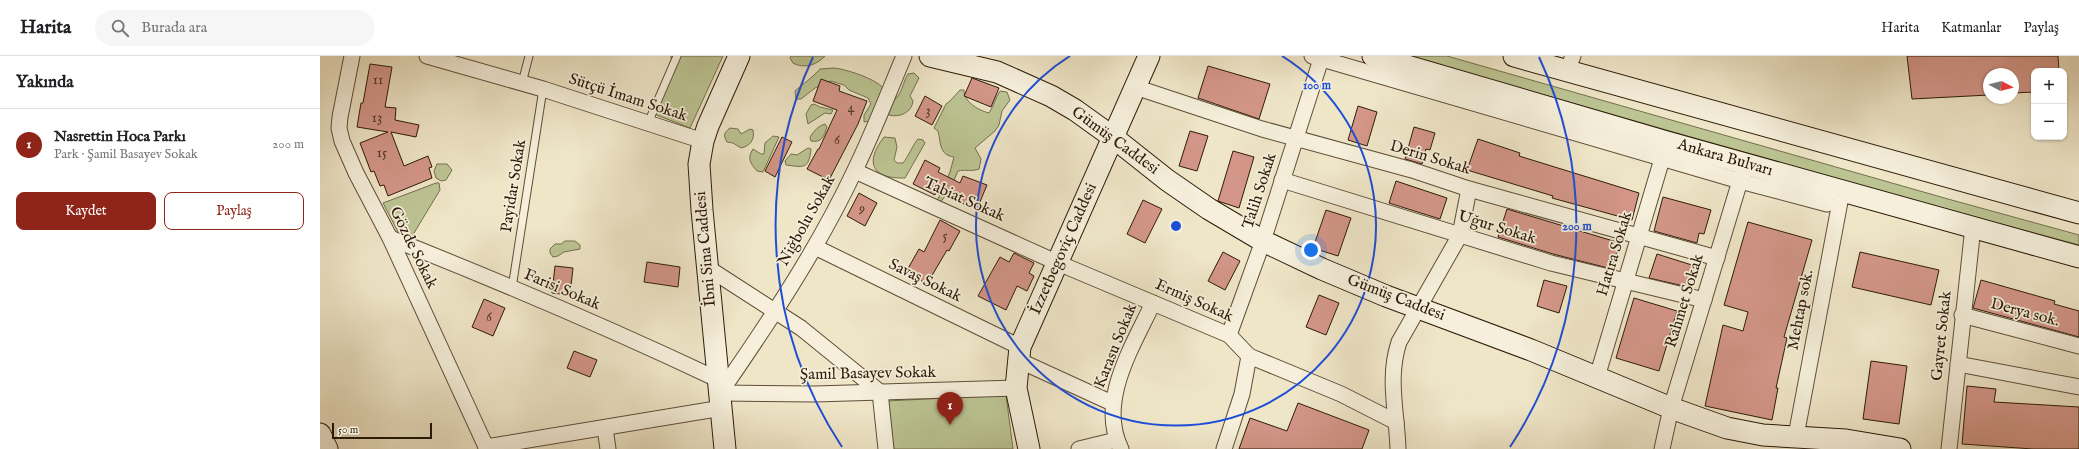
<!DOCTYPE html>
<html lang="tr">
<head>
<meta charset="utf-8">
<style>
  body { margin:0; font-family:"IM FELL English",serif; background:#f6f6f6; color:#202124 }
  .controls { position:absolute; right:12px; top:12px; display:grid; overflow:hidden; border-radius:8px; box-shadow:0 1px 3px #0004 }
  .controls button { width:36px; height:36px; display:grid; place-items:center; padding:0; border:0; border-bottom:1px solid #e0e0e0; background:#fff; color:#202124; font:20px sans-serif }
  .compass { position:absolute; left:1663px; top:12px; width:36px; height:36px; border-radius:50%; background:#fff; box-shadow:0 1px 3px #0004; rotate:97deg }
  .scale { position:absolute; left:12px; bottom:10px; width:100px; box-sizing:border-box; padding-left:4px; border:2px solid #2d1b09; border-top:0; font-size:11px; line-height:14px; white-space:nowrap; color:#2d1b09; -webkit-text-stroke:3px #f5efdb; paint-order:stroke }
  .you { position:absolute; left:991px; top:194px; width:14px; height:14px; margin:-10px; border:3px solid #fff; border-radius:50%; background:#1a73e8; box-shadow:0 0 0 6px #1a73e833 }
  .badge { display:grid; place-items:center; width:26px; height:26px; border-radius:50%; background:#8f2418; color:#fff; font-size:13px; font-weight:700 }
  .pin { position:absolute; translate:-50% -33px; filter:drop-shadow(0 1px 2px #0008) }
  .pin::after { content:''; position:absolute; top:21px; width:14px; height:12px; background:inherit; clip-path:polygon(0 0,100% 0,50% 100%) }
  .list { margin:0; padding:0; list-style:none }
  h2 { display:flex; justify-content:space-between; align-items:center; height:52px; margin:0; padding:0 16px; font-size:17px }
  h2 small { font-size:13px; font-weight:400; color:#757577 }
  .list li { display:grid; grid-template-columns:26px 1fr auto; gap:12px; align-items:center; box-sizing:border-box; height:72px; padding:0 16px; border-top:1px solid #e0e0e0 }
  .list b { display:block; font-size:15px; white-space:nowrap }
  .list p { margin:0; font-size:13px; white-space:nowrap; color:#757577 }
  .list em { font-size:13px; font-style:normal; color:#757577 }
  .actions { display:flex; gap:8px; padding:12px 16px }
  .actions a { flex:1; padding:9px 0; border:1px solid #8f2418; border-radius:8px; text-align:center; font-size:14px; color:#8f2418 }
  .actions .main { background:#8f2418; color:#fff }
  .icon { flex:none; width:22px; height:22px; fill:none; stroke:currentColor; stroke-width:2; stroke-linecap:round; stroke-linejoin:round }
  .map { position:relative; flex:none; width:1759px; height:393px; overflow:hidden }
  header { display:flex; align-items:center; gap:24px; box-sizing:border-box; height:56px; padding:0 20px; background:#fff; border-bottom:1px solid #e0e0e0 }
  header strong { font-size:19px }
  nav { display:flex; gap:22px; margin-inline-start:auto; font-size:14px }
  .search { width:280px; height:36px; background:#f6f6f6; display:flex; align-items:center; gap:10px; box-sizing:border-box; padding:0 14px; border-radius:22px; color:#757577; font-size:15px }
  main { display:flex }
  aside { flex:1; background:#fff }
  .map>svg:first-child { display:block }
  .green { fill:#bcc493; stroke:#74704e }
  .building { fill:#d39688; stroke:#2d1b09 }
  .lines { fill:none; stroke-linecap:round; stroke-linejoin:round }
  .lane-casing { stroke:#5e4e39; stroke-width:9 }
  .street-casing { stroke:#5e4e39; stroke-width:17 }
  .secondary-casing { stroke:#2d1b09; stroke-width:23 }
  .lane { stroke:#f5efdb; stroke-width:7 }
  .street { stroke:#f5efdb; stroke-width:15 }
  .secondary { stroke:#f5efdb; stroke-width:21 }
  .ring { fill:none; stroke:#1d4ed8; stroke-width:2 }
  .labels { text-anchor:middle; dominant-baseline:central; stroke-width:3.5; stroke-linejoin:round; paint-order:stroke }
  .number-label { font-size:14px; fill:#563a29 }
  .street-label { font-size:16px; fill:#2d1b09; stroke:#f5efdb }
  .centre { fill:#1d4ed8; stroke:#f5efdb; stroke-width:2 }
  .ring-label { font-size:12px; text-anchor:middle; font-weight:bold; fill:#1d4ed8; stroke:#f5efdb; stroke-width:3.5; stroke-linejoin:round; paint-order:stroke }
</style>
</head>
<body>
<header>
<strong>Harita</strong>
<div class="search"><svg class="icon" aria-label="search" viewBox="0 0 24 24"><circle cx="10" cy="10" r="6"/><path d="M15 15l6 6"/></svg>Burada ara</div>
<nav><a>Harita</a><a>Katmanlar</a><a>Paylaş</a></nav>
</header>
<main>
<aside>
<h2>Yakında<small></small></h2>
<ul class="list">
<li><span class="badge">1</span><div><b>Nasrettin Hoca Parkı</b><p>Park · Şamil Basayev Sokak</p></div><em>200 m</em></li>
</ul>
<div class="actions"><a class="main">Kaydet</a><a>Paylaş</a></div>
</aside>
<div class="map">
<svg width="1759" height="393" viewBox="0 0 1759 393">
  <rect width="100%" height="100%" fill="#efe6c8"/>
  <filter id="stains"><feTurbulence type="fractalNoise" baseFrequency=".005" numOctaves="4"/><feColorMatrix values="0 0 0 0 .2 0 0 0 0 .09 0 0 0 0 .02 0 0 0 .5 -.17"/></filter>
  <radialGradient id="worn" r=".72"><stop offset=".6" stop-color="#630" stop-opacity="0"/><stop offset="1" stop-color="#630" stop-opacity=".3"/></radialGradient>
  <g class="green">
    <path d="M351 0H403L370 72 334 58 356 5 351 3Z"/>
    <path d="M471 0H505C497 9 484 13 473 7L470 2Z"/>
    <path d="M1088 0H1127L1628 143 1759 179V189L1570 138Z"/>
    <path d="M514 12C526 13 556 23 563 32L549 65 544 66V59L551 48 548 42 529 34 524 29 510 25 495 32 481 43H476L475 35C484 27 492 22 500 13Z"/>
    <path d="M594 17 599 22 590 40 593 45C592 56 580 62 569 59 566 46 575 46 580 37 583 31 584 24 588 18Z"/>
    <path d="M640 34H644C644 46 658 54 669 57 674 50 675 42 680 35L687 36 690 44 682 55 679 69 675 75 655 92 661 103 659 113C651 116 645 113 638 115L629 135 619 148 599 139 603 137 614 144 618 143 630 116 634 101C619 99 621 87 618 75L614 72 626 48 630 45Z"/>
    <path d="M494 48 500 51 513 54 511 58 505 57 488 68 486 58 491 49Z"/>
    <path d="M505 68 507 71C504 80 502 87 491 85L490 81C494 75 498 70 505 68Z"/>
    <path d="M410 72 418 73 421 78 430 73 433 74C435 84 430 90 421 92L413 87 407 86C403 79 404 77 410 72Z"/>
    <path d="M453 80 459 81 443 116 437 115C430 107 427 102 433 93L441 98H444L445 87Z"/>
    <path d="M564 81 575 82 577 91 574 104 577 107H583C588 101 594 87 598 83L603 84 605 87 585 122C552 123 544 107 564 81Z"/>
    <path d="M488 92 491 93C489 114 483 111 466 109L465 105 471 98 477 99Z"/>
    <path d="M117 108H127L132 114 126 124 121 125 116 122 114 115Z"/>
    <path d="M116 127H119L120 134 91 182 78 176 63 147Z"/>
    <path d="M245 185H255L260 189V193L244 196 238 200 233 201 230 197V193L235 188H241Z"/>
    <path d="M686 339 693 393H573L567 345Z"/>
  </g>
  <g class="building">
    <path d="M1587 0H1738L1739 15H1714V36L1693 37V18H1669V39L1592 43Z"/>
    <path d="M50 8 72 11 65 51 76 52 75 64 99 69 96 81 71 76 84 110 108 100 112 111 109 112 112 122 68 140 64 129 60 130 54 115 51 116 40 87 68 76 37 71 41 47H43Z"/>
    <path d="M888 10 950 28 939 63 878 42Z"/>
    <path d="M652 22 679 32 671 51 644 40Z"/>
    <path d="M501 23 520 30 519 35 547 45 538 68 509 124 487 113 498 93H499L517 54 493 45Z"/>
    <path d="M605 40 622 50 612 69 595 60Z"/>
    <path d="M1038 50 1057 56 1047 90 1028 84Z"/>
    <path d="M1094 71 1115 77 1110 94 1106 93 1102 108 1085 103Z"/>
    <path d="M870 75 888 80 877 115 859 110Z"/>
    <path d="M462 81 472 86 455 121 445 115Z"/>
    <path d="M1158 83 1200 97 1199 100 1319 137 1312 164 1232 142 1233 140 1147 114Z"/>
    <path d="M913 95 934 101 919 152 898 145Z"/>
    <path d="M605 104 620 112 618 116 640 127 643 120 667 129 657 153 616 137 615 139 593 128Z"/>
    <path d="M1076 125 1127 142 1120 163 1069 147Z"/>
    <path d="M539 137 557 147 545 170 527 160Z"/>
    <path d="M1343 141 1391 154 1384 178 1379 177 1377 187 1334 175Z"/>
    <path d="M823 144 842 153 825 187 807 178Z"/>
    <path d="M1187 153 1300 187 1292 213 1233 198 1178 181Z"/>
    <path d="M1006 154 1031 162 1018 200 993 192Z"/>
    <path d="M620 164 640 175 629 195 627 194 607 228 586 216 599 193 604 196Z"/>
    <path d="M1428 166 1492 184 1464 281 1467 282 1456 332H1458L1452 364 1385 350 1403 269 1423 275 1428 256 1404 249Z"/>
    <path d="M903 196 920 205 905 234 888 225Z"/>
    <path d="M1540 196 1619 214 1611 249 1532 231Z"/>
    <path d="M694 197 714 207 709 217 714 220 707 235 697 230 686 254 658 240 680 201 689 206Z"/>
    <path d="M1337 198 1375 210 1368 231 1329 222Z"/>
    <path d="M327 206 360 211 358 231 324 226Z"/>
    <path d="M235 210 253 212 250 239 232 237Z"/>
    <path d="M1224 224 1247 230 1239 257 1217 250Z"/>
    <path d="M1661 224 1735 245 1734 248 1759 255V281L1653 252Z"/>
    <path d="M999 239 1019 247 1006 279 986 271Z"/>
    <path d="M1314 242 1357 255 1339 315 1296 302Z"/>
    <path d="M164 243 185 252 173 280 152 271Z"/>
    <path d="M254 295 277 304 270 321 247 312Z"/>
    <path d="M1551 305 1587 310 1579 368 1543 363Z"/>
    <path d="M1647 330 1676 333 1674 346 1759 351V393H1713L1642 388Z"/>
    <path d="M978 347 1049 374 1042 393H919L930 362 967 375Z"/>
  </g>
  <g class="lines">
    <g class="lane-casing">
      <g id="lane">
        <path d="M202 27 209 0"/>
        <path d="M328 67 357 0"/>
        <path d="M192 232 223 33"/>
      </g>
    </g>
    <g class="street-casing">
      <g id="street">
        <path d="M32 0 20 61 19 72 22 85 36 117 70 182 167 393"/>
        <path d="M107 0 223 33 383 85"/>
        <path d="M992 0 1420 125 1507 148"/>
        <path d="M1247 15 1253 0"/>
        <path d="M815 31 942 73 1092 114 1149 133 1397 202"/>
        <path d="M535 115 738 207 909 279 929 300 1021 338 1076 366"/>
        <path d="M962 124 1231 207 1384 244"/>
        <path d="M70 182C181 226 291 273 399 324"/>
        <path d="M495 191 700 291"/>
        <path d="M388 212 481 272 560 336 566 393"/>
        <path d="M1642 259 1759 290"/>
        <path d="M909 279 943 185 1002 0"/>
        <path d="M698 304 792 347"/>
        <path d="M1638 308 1759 331"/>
        <path d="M1277 321 1345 93"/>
        <path d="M400 337C449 266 498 193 535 114 553 77 568 38 584 0"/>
        <path d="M400 337 495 338 696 332"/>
        <path d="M285 372 288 393"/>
        <path d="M1476 380 1522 135"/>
        <path d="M166 391 402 352"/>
        <path d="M759 393 796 384"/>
        <path d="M801 393C777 345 813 290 833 247"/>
        <path d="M904 393 922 338 929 300"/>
        <path d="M1078 393C1077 357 1067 322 1079 286L1140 179 1149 133"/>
        <path d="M1342 393 1351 352 1423 115"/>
        <path d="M1629 393 1653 171"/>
      </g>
    </g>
    <g class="secondary-casing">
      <g id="secondary">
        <path d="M610 0 677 16 731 40 755 54 794 82 847 124 889 153 943 185 1002 213 1066 240 1211 294 1351 352 1407 372 1443 379 1526 384 1580 393"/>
        <path d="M1053 0 1347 86 1759 201"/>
        <path d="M1194 0 1759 157"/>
        <path d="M0 378 7 393"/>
        <path d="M405 393 382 154 379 108 383 85 388 70 419 0"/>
        <path d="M709 393 696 332 700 291 829 0"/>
      </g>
    </g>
    <use href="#lane" class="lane"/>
    <use href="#street" class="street"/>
    <use href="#secondary" class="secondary"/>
  </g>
  <g class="ring">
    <path d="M962 0A200 200 0 1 1 750 0"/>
    <path d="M522 391A401 401 0 0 1 493 1M1219 1A401 401 0 0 1 1190 391"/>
  </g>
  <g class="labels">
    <g class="number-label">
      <text x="58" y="24">11</text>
      <text x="531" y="52">4</text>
      <text x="608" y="55">3</text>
      <text x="57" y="62">13</text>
      <text x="517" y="84">6</text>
      <text x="62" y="97">15</text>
      <text x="542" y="153">9</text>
      <text x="625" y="180">5</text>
      <text x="169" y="261">6</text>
    </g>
    <g class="street-label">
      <text transform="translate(308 42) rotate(18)">Sütçü İmam Sokak</text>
      <text transform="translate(795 85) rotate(36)">Gümüş Caddesi</text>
      <text transform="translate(1110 102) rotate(17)">Derin Sokak</text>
      <text transform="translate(1405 102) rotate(16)">Ankara Bulvarı</text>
      <text transform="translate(194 130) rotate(-81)">Payidar Sokak</text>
      <text transform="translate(940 135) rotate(-72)">Talih Sokak</text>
      <text transform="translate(644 144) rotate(24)">Tabiat Sokak</text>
      <text transform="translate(487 165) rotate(-61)">Niğbolu Sokak</text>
      <text transform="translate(1177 172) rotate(17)">Uğur Sokak</text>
      <text transform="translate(93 192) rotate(64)">Gözde Sokak</text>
      <text transform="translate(386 193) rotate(-95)">İbni Sina Caddesi</text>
      <text transform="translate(744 193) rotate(-66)">İzzetbegoviç Caddesi</text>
      <text transform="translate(1295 198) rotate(-73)">Hatıra Sokak</text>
      <text transform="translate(605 225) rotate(26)">Savaş Sokak</text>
      <text transform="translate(242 234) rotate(23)">Farisi Sokak</text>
      <text transform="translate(1076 242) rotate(21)">Gümüş Caddesi</text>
      <text transform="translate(874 245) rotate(24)">Ermiş Sokak</text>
      <text transform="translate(1365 245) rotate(-73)">Rahmet Sokak</text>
      <text transform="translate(1481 254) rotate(-79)">Mehtap sok.</text>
      <text transform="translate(1705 257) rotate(15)">Derya sok.</text>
      <text transform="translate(1622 280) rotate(-84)">Gayret Sokak</text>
      <text transform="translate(796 290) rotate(-68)">Karasu Sokak</text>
      <text transform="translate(548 318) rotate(-1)">Şamil Basayev Sokak</text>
    </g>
  </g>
  <circle cx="856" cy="170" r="6" class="centre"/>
  <g class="ring-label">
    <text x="997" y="33">100 m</text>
    <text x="1257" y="174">200 m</text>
  </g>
  <rect width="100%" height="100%" filter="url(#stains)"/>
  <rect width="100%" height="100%" fill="url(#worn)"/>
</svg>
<div class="controls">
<button>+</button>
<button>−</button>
</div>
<svg class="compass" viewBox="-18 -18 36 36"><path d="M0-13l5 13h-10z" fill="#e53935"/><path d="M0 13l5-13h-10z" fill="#757577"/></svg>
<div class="scale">50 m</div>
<div class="you"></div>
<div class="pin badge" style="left:630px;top:369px">1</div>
</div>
</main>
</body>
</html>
